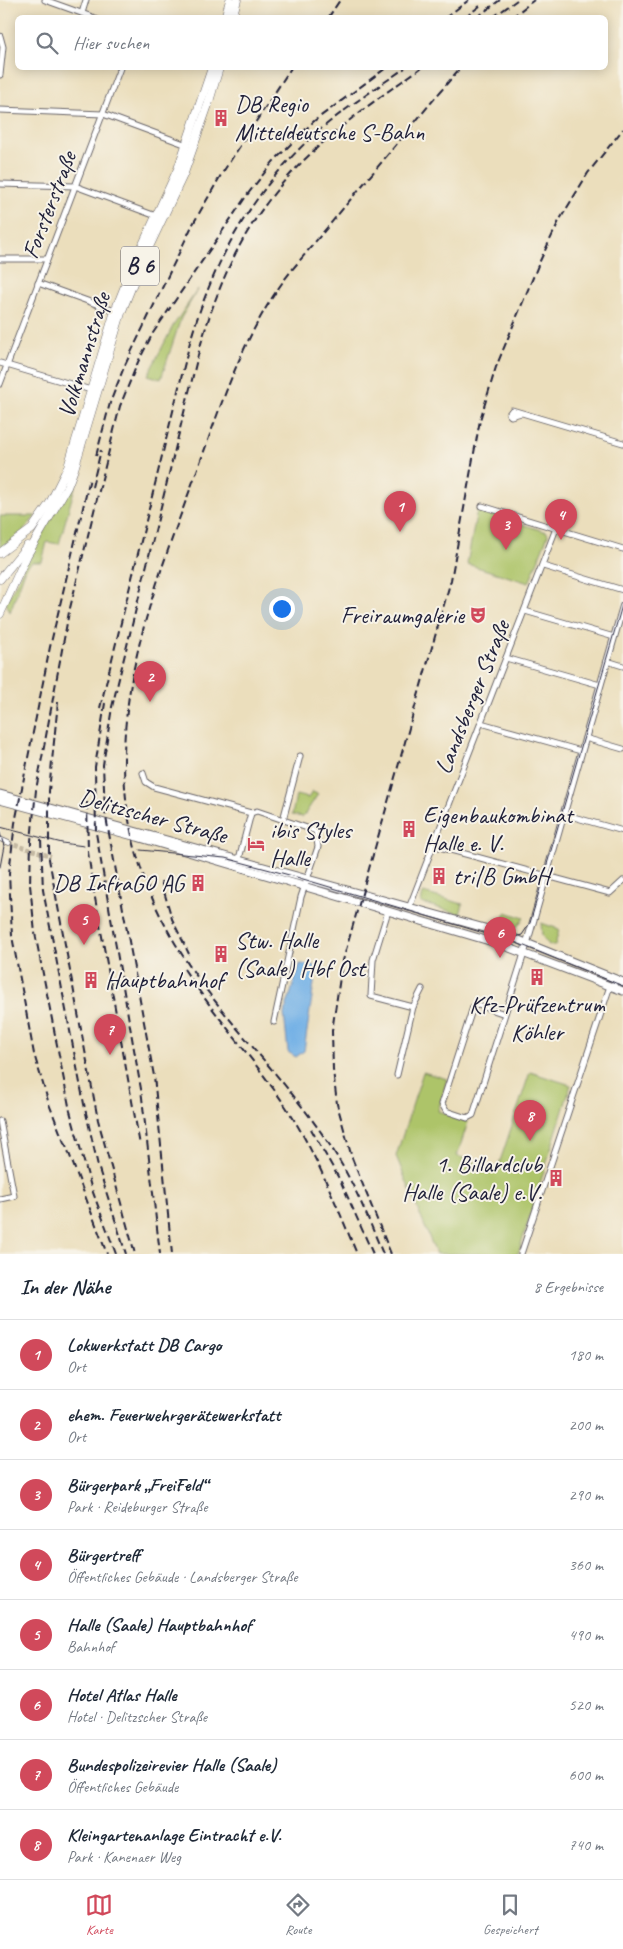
<!DOCTYPE html>
<html lang="de">
<head>
<meta charset="utf-8">
<style>
  body { margin:0; font-family:Caveat,sans-serif; background:#f6f6f7; color:#1f2937 }
  .you { position:absolute; left:281px; top:608px; width:18px; height:18px; margin:-12px; border:4px solid #fff; border-radius:50%; background:#1a73e8; box-shadow:0 0 0 8px #1a73e833 }
  .badge { display:grid; place-items:center; width:32px; height:32px; border-radius:50%; background:#d1495b; color:#fff; font-size:16px; font-weight:700 }
  .pin { position:absolute; translate:-50% -41px; filter:drop-shadow(0 1px 2px #0008) }
  .pin::after { content:''; position:absolute; top:26px; width:18px; height:15px; background:inherit; clip-path:polygon(0 0,100% 0,50% 100%) }
  .list { margin:0; padding:0; list-style:none }
  h2 { display:flex; justify-content:space-between; align-items:center; height:65px; margin:0; padding:0 20px; font-size:21px }
  h2 small { font-size:16px; font-weight:400; color:#747a83 }
  .list li { display:grid; grid-template-columns:32px 1fr auto; gap:15px; align-items:center; box-sizing:border-box; height:70px; padding:0 20px; border-top:1px solid #e0e1e3 }
  .list b { display:block; font-size:19px; white-space:nowrap }
  .list p { margin:0; font-size:16px; white-space:nowrap; color:#747a83 }
  .list em { font-size:16px; font-style:normal; color:#747a83 }
  .icon { flex:none; width:28px; height:28px; fill:none; stroke:currentColor; stroke-width:2; stroke-linecap:round; stroke-linejoin:round }
  .map { position:relative; flex:none; width:623px; height:1254px; overflow:hidden }
  .search { position:absolute; background:#fff; box-shadow:0 2px 12px #0003; left:15px; right:15px; top:15px; height:55px; display:flex; align-items:center; gap:12px; box-sizing:border-box; padding:0 18px; border-radius:8px; color:#747a83; font-size:19px }
  .sheet { height:625px; background:#fff }
  nav { display:flex; justify-content:space-around; align-items:center; box-sizing:border-box; height:70px; border-top:1px solid #e0e1e3; background:#fff; font-size:14px; color:#747a83 }
  nav a { display:grid; justify-items:center; gap:2px }
  nav .on { color:#d1495b }
  .map>svg:first-child { display:block }
  .green { fill:#adc469; stroke:#687352 }
  .water { fill:#73b1e6; stroke:#4a6a90 }
  .lines { fill:none; stroke-linecap:round; stroke-linejoin:round }
  .pedestrian-tunnel { stroke:#c3b8a2; stroke-width:4; stroke-dasharray:4 2; stroke-linecap:butt }
  .pedestrian-casing { stroke:#686468; stroke-width:5.5 }
  .minor-casing { stroke:#686468; stroke-width:7 }
  .tertiary-casing { stroke:#686468; stroke-width:8 }
  .secondary-casing { stroke:#686468; stroke-width:9 }
  .primary-casing { stroke:#686468; stroke-width:9 }
  .pedestrian { stroke:#fff; stroke-width:4 }
  .minor { stroke:#fff; stroke-width:5 }
  .tertiary { stroke:#fff; stroke-width:6 }
  .secondary { stroke:#fff; stroke-width:7 }
  .primary { stroke:#fff; stroke-width:8 }
  .tram { stroke:#22223b; stroke-width:1 }
  .rail { stroke:#22223b; stroke-width:2; stroke-dasharray:8 4; stroke-linecap:butt }
  .labels { text-anchor:middle; dominant-baseline:central; stroke-width:4; stroke-linejoin:round; paint-order:stroke }
  .shield { fill:#f7f3e8; stroke:#62616f; stroke-width:1 }
  .shield-label { font-size:22px; font-weight:bold; fill:#22223b }
  .poi-label { font-size:24px; fill:#22223b; stroke:#f7f3e8; text-anchor:start }
  .street-label { font-size:24px; fill:#22223b; stroke:#f7f3e8 }
</style>
</head>
<body>
<div class="map">
<svg width="623" height="1254" viewBox="0 0 623 1254">
  <rect width="100%" height="100%" fill="#f7f3e8"/>
  <filter id="ink" filterUnits="userSpaceOnUse"><feTurbulence type="fractalNoise" baseFrequency=".02" numOctaves="2"/><feDisplacementMap in="SourceGraphic" scale="10" xChannelSelector="R" yChannelSelector="G"/><feConvolveMatrix kernelMatrix="1 2 1 2 8 2 1 2 1" color-interpolation-filters="sRGB"/></filter>
  <filter id="wash" filterUnits="userSpaceOnUse"><feTurbulence type="fractalNoise" baseFrequency=".0096" numOctaves="4" result="noise"/><feDisplacementMap in="SourceGraphic" scale="20" xChannelSelector="R" yChannelSelector="G"/><feGaussianBlur stdDeviation="1.12" result="paint"/><feColorMatrix in="noise" values="0 0 0 0 0 0 0 0 0 0 0 0 0 0 0 0 0 1.4 0 .05"/><feComposite in="paint" operator="in"/></filter>
  <g filter="url(#wash)">
    <rect width="100%" height="100%" fill="#ebdebc"/>
    <g class="green">
      <path d="M198 289 181 318 161 379 148 375 173 326Z"/>
      <path d="M78 476 59 544 47 542 42 562H32L26 568 10 612 6 603 26 563 74 478Z"/>
      <path d="M477 510 547 532 548 535 529 583 467 564Z"/>
      <path d="M0 516H36L22 532 0 549Z"/>
      <path d="M312 792 318 794 303 817 292 815 296 795 308 798Z"/>
      <path d="M423 893 463 904 460 914 421 903Z"/>
      <path d="M506 912 524 918 517 927 500 928Z"/>
      <path d="M541 923 559 929 555 946 549 945 542 936Z"/>
      <path d="M423 1072 447 1079 438 1111 468 1122 457 1156 497 1170 530 1072 571 1085 518 1254H436L396 1156Z"/>
    </g>
    <path class="water" d="M300 964 313 965 316 970 304 1051 296 1057 288 1052 284 1014Z"/>
  </g>
  <g filter="url(#ink)">
    <g class="lines">
      <path class="pedestrian-tunnel" d="M9 843 51 856"/>
      <g class="pedestrian-casing">
        <path id="pedestrian" d="M0 839 9 843"/>
      </g>
      <g class="minor-casing">
        <g id="minor">
          <path d="M45 0 95 18"/>
          <path d="M82 13 86 0"/>
          <path d="M0 36 3 47 0 75"/>
          <path d="M0 110 103 114 187 145"/>
          <path d="M0 184 75 186 156 216"/>
          <path d="M0 259H47"/>
          <path d="M38 283 115 311"/>
          <path d="M0 363 91 390"/>
          <path d="M0 384 120 68"/>
          <path d="M521 413 511 416 509 414 512 410 623 443"/>
          <path d="M482 506 623 549"/>
          <path d="M543 566 623 590"/>
          <path d="M525 611 614 637"/>
          <path d="M506 658 600 685"/>
          <path d="M607 661 623 666"/>
          <path d="M481 723 581 751"/>
          <path d="M585 738 623 749"/>
          <path d="M143 773 146 782 154 787 251 813 257 811 316 831 318 847 301 897 274 1022"/>
          <path d="M563 814 623 831"/>
          <path d="M283 820 300 756"/>
          <path d="M432 845 610 893 623 881"/>
          <path d="M239 859 251 813"/>
          <path d="M409 908 557 526"/>
          <path d="M388 911 373 960 371 996 413 1007"/>
          <path d="M505 1014 478 1005 473 1007 442 1104 446 1111 467 1118 473 1115 522 960 524 953"/>
          <path d="M397 1075 413 1007 422 989"/>
          <path d="M0 1121 14 1196 0 1199"/>
          <path d="M521 1254 609 989 618 979"/>
        </g>
      </g>
      <g class="tertiary-casing">
        <path id="tertiary" d="M524 953 623 606"/>
      </g>
      <g class="secondary-casing">
        <g id="secondary">
          <path d="M0 794 499 932 623 982"/>
          <path d="M0 800 137 837 496 943 623 991"/>
        </g>
      </g>
      <g class="primary-casing">
        <g id="primary">
          <path d="M225 18 230 0"/>
          <path d="M232 18 237 0"/>
          <path d="M0 553 32 529 50 503 68 467 115 311 133 266 178 169 212 68"/>
          <path d="M0 579 27 546"/>
          <path d="M0 614 27 555 67 487 74 469 121 313 139 268 184 173 208 105 219 68"/>
        </g>
      </g>
      <use href="#pedestrian" class="pedestrian"/>
      <use href="#minor" class="minor"/>
      <use href="#tertiary" class="tertiary"/>
      <use href="#secondary" class="secondary"/>
      <use href="#primary" class="primary"/>
      <g class="tram">
        <path d="M0 827 62 843 84 846"/>
        <path d="M0 833 4 846 0 867"/>
        <path d="M140 850 225 858 293 876 517 943 623 986"/>
        <path d="M508 939 522 935 530 923 623 602"/>
      </g>
      <g class="rail">
        <path d="M328 18 340 0"/>
        <path d="M445 18 469 0"/>
        <path d="M464 18 480 6"/>
        <path d="M476 18 500 0"/>
        <path d="M492 18 517 0"/>
        <path d="M511 18 534 0"/>
        <path d="M96 456 110 403 124 367 193 224 221 175 291 68"/>
        <path d="M92 487 101 450"/>
        <path d="M58 702 49 791V859L98 1120 135 1254"/>
        <path d="M105 703 95 767 96 833 141 1089 160 1254"/>
        <path d="M100 708 190 342C213 261 253 190 316 133 344 109 375 89 405 68"/>
        <path d="M87 802 88 852 93 887 140 1145"/>
        <path d="M41 839 43 890 84 1104 98 1166 126 1254"/>
        <path d="M161 881 172 919 189 954"/>
        <path d="M184 969C216 1017 254 1059 286 1107 316 1153 336 1204 357 1254"/>
        <path d="M311 1129 341 1182 373 1254"/>
        <path d="M64 1140 107 1254"/>
        <path d="M65 1145 49 1104 34 1054 12 936 9 873 15 823 50 647 90 478"/>
        <path d="M116 1254 91 1187 70 1111 35 933 30 885 31 841 36 790 69 612 120 406 138 362 153 333 247 195 273 162 314 121 386 68"/>
        <path d="M172 1254 154 1076 105 812 103 765 112 707 200 347C241 203 303 150 421 68"/>
        <path d="M383 1254C367 1215 351 1176 327 1141 280 1071 213 1011 171 936 80 775 139 627 198 468 223 399 245 330 291 271L460 68"/>
        <path d="M391 1254 352 1158 337 1104 333 1070 332 1031 342 964 451 580 480 420 496 367 539 263 559 221 588 173 623 129"/>
      </g>
    </g>
  </g>
  <defs>
    <g id="building-bare" transform="scale(1.35)"><path d="M-4-6H4V6H1V3H-1V6H-4ZM-2.5-4.3h1.7v1.8h-1.7ZM.8-4.3h1.7v1.8H.8ZM-2.5-1h1.7V.8h-1.7ZM.8-1h1.7V.8H.8Z" fill="#d1495b" stroke="#f7f3e8" stroke-width="2.5" paint-order="stroke"/></g>
    <g id="theatre-bare" transform="scale(1.35)"><path d="M-5-5.5Q0-4 5-5.5V0Q5 5 0 6Q-5 5-5 0ZM-3.3-2.5H-1v1.5H-3.3ZM1-2.5H3.3v1.5H1ZM-2.8 1Q0 5.5 2.8 1Z" fill="#d1495b" stroke="#f7f3e8" stroke-width="2.5" paint-order="stroke"/></g>
    <g id="hotel-bare" transform="scale(1.35)"><path d="M-6-4.5h1.5V1H6V5H4.5V3h-9V5H-6ZM-4 0a1.8 1.8 0 1 1 3.6 0ZM.5 0V-2.5h3Q6-2.5 6 0Z" fill="#d1495b" stroke="#f7f3e8" stroke-width="2.5" paint-order="stroke"/></g>
  </defs>
  <g fill-rule="evenodd">
    <use href="#building-bare" x="221" y="118"/>
    <use href="#theatre-bare" x="478" y="615"/>
    <use href="#building-bare" x="409" y="829"/>
    <use href="#hotel-bare" x="256" y="844"/>
    <use href="#building-bare" x="439" y="876"/>
    <use href="#building-bare" x="198" y="883"/>
    <use href="#building-bare" x="221" y="954"/>
    <use href="#building-bare" x="537" y="977"/>
    <use href="#building-bare" x="91" y="980"/>
    <use href="#building-bare" x="556" y="1178"/>
  </g>
  <g class="labels">
    <rect class="shield" x="121" y="246.5" width="38" height="39" rx="4"/>
    <g class="shield-label">
      <text x="140" y="266">B 6</text>
    </g>
    <g class="poi-label">
      <text x="235" y="104">DB Regio<tspan x="235" dy="28">Mitteldeutsche S-Bahn</tspan></text>
      <text x="464" y="615" text-anchor="end">Freiraumgalerie</text>
      <text x="423" y="815">Eigenbaukombinat<tspan x="423" dy="28">Halle e. V.</tspan></text>
      <text x="270" y="830">ibis Styles<tspan x="270" dy="28">Halle</tspan></text>
      <text x="453" y="876">tri|B GmbH</text>
      <text x="184" y="883" text-anchor="end">DB InfraGO AG</text>
      <text x="235" y="940">Stw. Halle<tspan x="235" dy="28">(Saale) Hbf Ost</tspan></text>
      <text x="105" y="980">Hauptbahnhof</text>
      <text x="537" y="1004" text-anchor="middle">Kfz-Prüfzentrum<tspan x="537" dy="28">Köhler</tspan></text>
      <text x="542" y="1164" text-anchor="end">1. Billardclub<tspan x="542" dy="28">Halle (Saale) e.V.</tspan></text>
    </g>
    <g class="street-label">
      <text transform="translate(49 205) rotate(-69)">Forsterstraße</text>
      <text transform="translate(84 355) rotate(-73)">Volkmannstraße</text>
      <text transform="translate(472 697) rotate(-68)">Landsberger Straße</text>
      <text transform="translate(153 816) rotate(15)">Delitzscher Straße</text>
    </g>
  </g>
</svg>
<div class="you"></div>
<div class="pin badge" style="left:400px;top:532px">1</div>
<div class="pin badge" style="left:150px;top:702px">2</div>
<div class="pin badge" style="left:506px;top:550px">3</div>
<div class="pin badge" style="left:561px;top:540px">4</div>
<div class="pin badge" style="left:84px;top:945px">5</div>
<div class="pin badge" style="left:500px;top:958px">6</div>
<div class="pin badge" style="left:110px;top:1055px">7</div>
<div class="pin badge" style="left:530px;top:1141px">8</div>
<div class="search"><svg class="icon" aria-label="search" viewBox="0 0 24 24"><circle cx="10" cy="10" r="6"/><path d="M15 15l6 6"/></svg>Hier suchen</div>
</div>
<section class="sheet">
<h2>In der Nähe<small>8 Ergebnisse</small></h2>
<ul class="list">
<li><span class="badge">1</span><div><b>Lokwerkstatt DB Cargo</b><p>Ort</p></div><em>180 m</em></li>
<li><span class="badge">2</span><div><b>ehem. Feuerwehrgerätewerkstatt</b><p>Ort</p></div><em>200 m</em></li>
<li><span class="badge">3</span><div><b>Bürgerpark „FreiFeld“</b><p>Park · Reideburger Straße</p></div><em>290 m</em></li>
<li><span class="badge">4</span><div><b>Bürgertreff</b><p>Öffentliches Gebäude · Landsberger Straße</p></div><em>360 m</em></li>
<li><span class="badge">5</span><div><b>Halle (Saale) Hauptbahnhof</b><p>Bahnhof</p></div><em>490 m</em></li>
<li><span class="badge">6</span><div><b>Hotel Atlas Halle</b><p>Hotel · Delitzscher Straße</p></div><em>520 m</em></li>
<li><span class="badge">7</span><div><b>Bundespolizeirevier Halle (Saale)</b><p>Öffentliches Gebäude</p></div><em>600 m</em></li>
<li><span class="badge">8</span><div><b>Kleingartenanlage Eintracht e.V.</b><p>Park · Kanenaer Weg</p></div><em>740 m</em></li>
</ul>
</section>
<nav>
<a class="on"><svg class="icon" aria-label="map" viewBox="0 0 24 24"><path d="M3 6l6-2 6 2 6-2v14l-6 2-6-2-6 2zM9 4v14M15 6v14"/></svg>Karte</a>
<a><svg class="icon" aria-label="directions" viewBox="0 0 24 24"><path d="M12 3l9 9-9 9-9-9zM9 14v-3h6M13 9l2 2-2 2"/></svg>Route</a>
<a><svg class="icon" aria-label="saved" viewBox="0 0 24 24"><path d="M7 4h10v16l-5-4-5 4z"/></svg>Gespeichert</a>
</nav>
</body>
</html>
